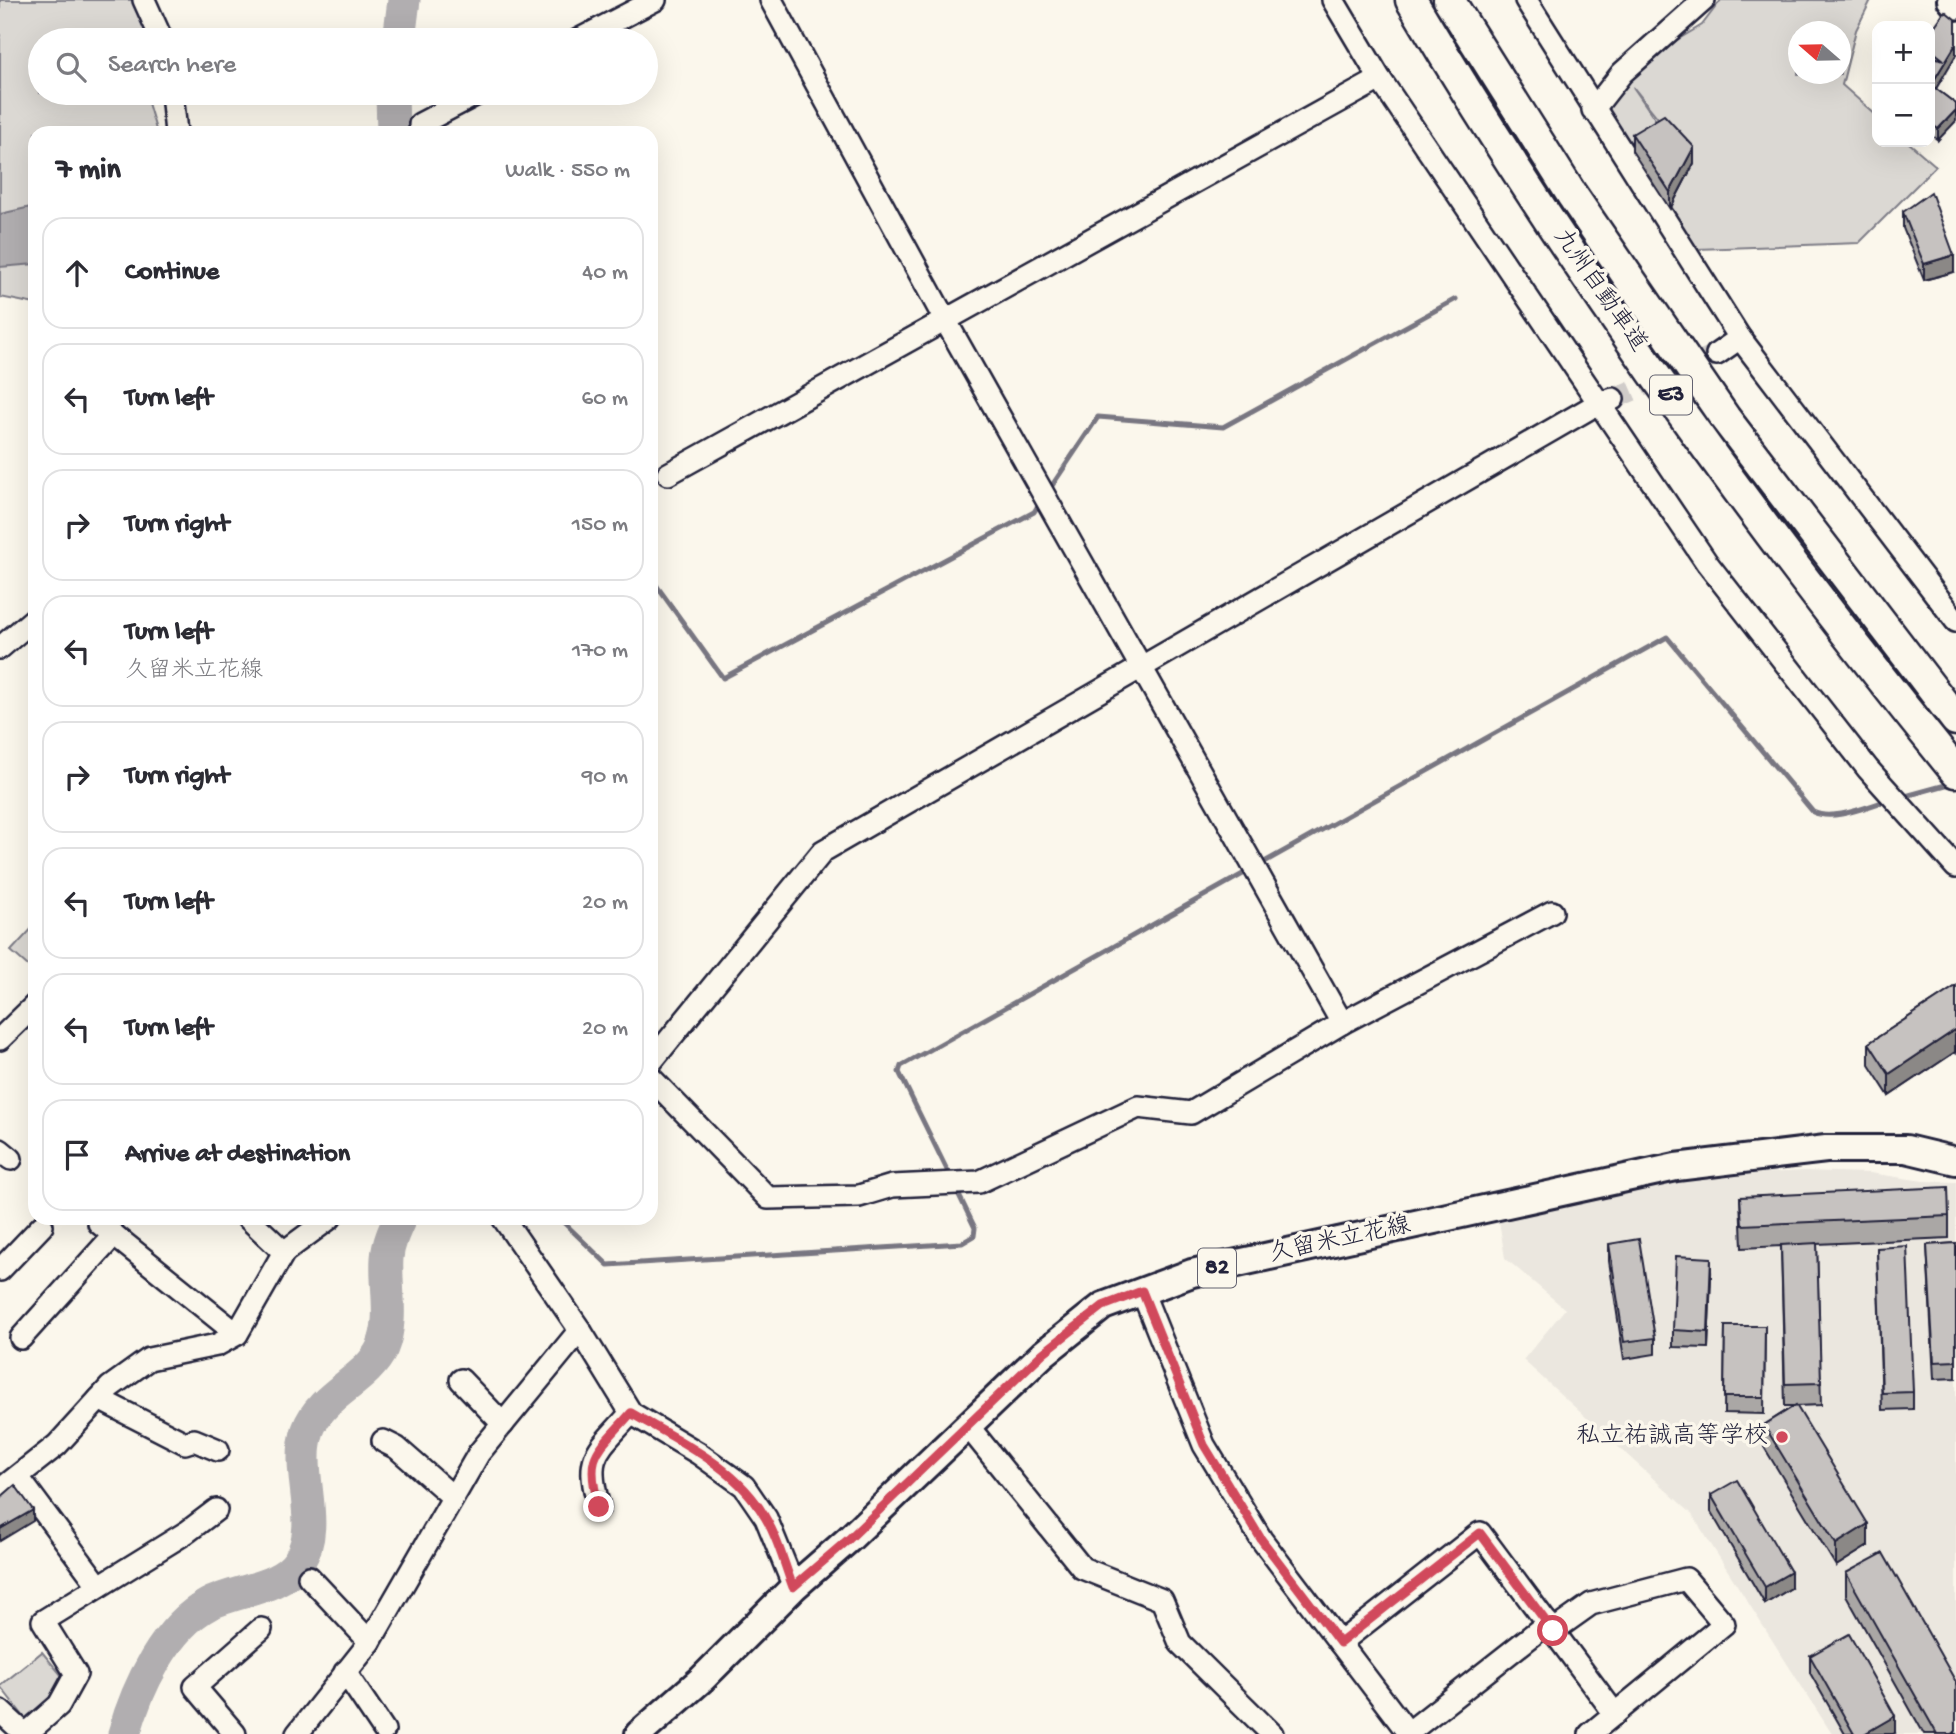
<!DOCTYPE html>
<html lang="en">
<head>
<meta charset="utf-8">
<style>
  body { margin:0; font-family:"Gochi Hand","Klee One",sans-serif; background:#f7f7f7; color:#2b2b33 }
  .controls { position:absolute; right:21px; top:21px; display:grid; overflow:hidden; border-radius:14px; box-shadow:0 7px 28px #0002 }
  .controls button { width:63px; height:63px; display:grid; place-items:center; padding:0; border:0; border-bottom:2px solid #e1e1e2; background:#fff; color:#2b2b33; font:35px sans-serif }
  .compass { position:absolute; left:1788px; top:21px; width:63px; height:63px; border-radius:50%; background:#fff; box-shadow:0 7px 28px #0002; rotate:290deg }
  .stop { position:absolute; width:21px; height:21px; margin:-16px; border:5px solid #d1495b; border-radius:50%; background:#fff }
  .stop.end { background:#d1495b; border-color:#fff; box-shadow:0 2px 7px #0008 }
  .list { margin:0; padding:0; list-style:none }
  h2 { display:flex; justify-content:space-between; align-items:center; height:91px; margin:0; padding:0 28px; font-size:30px }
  h2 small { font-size:23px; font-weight:400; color:#7c7c81 }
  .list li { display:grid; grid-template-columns:46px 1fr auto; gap:21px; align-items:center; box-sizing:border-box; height:112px; margin:0 14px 14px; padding:0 14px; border:2px solid #e1e1e2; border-radius:21px }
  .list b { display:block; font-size:26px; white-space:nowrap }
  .list p { margin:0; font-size:23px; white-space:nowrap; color:#7c7c81 }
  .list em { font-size:23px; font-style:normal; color:#7c7c81 }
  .icon { flex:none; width:38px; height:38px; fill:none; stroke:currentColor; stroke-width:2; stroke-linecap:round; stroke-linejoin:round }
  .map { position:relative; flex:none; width:1956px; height:1734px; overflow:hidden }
  .search { position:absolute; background:#fff; box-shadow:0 7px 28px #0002; left:28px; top:28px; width:630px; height:77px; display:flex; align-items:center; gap:18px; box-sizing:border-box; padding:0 24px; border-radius:38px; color:#7c7c81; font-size:26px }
  .panel { position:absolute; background:#fff; box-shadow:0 7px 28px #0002; left:28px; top:126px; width:630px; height:1099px; border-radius:21px }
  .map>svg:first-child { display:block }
  .built { fill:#ebe7df }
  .green { fill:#dbd8d3; stroke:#7e7d87; stroke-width:2; fill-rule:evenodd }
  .water { fill:#b1aeb0; stroke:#787681; stroke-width:2 }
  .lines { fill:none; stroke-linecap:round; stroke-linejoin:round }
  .stream { stroke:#787681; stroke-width:5 }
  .river { stroke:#b1aeb0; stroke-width:33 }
  .minor-tunnel { stroke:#d0ccc9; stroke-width:21; stroke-dasharray:21 10; stroke-linecap:butt }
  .minor-casing { stroke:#22223b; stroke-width:26 }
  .major-casing { stroke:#22223b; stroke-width:32 }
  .highway-casing { stroke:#22223b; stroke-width:35 }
  .minor { stroke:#fbf7ec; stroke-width:21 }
  .major { stroke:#fbf7ec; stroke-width:26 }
  .highway { stroke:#fbf7ec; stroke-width:30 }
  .wall { fill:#aaa7a5; stroke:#22223b; stroke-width:2 }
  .shaded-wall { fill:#8b8886; stroke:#22223b; stroke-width:2 }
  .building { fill:#c6c2c0; stroke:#22223b; stroke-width:2 }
  .route { stroke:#d1495b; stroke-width:9 }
  .poi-dot { fill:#d1495b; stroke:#fbf7ec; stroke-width:2.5 }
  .labels { text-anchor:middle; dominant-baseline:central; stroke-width:7; stroke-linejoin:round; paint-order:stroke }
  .shield { fill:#fbf7ec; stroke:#636270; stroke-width:2 }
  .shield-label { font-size:23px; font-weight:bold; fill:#22223b }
  .street-label { font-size:24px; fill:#22223b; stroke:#fbf7ec }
  .poi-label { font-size:24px; fill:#22223b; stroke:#fbf7ec; text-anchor:end }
</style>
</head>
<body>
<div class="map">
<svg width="1956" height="1734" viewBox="0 0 1956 1734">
  <rect width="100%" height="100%" fill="#fbf7ec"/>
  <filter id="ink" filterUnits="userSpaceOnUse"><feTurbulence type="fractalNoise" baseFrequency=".0143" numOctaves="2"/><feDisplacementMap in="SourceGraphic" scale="14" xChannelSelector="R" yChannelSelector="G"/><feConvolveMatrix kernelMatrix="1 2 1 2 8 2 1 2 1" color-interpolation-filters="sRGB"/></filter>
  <g filter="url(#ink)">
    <path class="built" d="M1805 1171 1870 1173 1923 1181 1956 1182V1734H1832L1691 1513 1523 1360 1565 1309 1505 1258 1499 1221 1507 1212 1685 1177Z"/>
    <g class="green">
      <path d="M0 0H152L147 40H40V93H145L157 133H35V304L0 297Z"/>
      <path d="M1721 0H1871L1856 30 1842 85 1877 116V142H1908L1936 166 1859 243 1697 249 1674 231 1670 209 1694 163 1633 87 1664 132 1632 151 1593 110 1622 73 1702 25ZM1798 32H1840V74H1798Z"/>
      <path d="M35 925V972L11 951Z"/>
      <path d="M42 1652 63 1677 47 1701 25 1718 0 1686Z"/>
    </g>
    <path class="water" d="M35 206V264L0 267V214Z"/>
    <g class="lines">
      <g class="stream">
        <path d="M1049 490 1098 417 1223 427 1456 299"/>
        <path d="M651 578 723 678 1034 512 1041 501"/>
        <path d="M1902 797 1953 783"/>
        <path d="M1259 865 1667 637 1813 812C1834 822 1867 806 1889 800"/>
        <path d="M951 1178 899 1072 901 1066 1250 870"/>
        <path d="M559 1218 608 1265 962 1243 974 1236 975 1228 955 1187"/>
      </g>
      <g class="river">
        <path d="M399 40 404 0"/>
        <path d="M392 93 393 133"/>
        <path d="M124 1734C137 1688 165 1627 209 1604 236 1590 281 1589 299 1561 323 1523 294 1472 308 1430 321 1394 367 1381 382 1348 394 1319 385 1288 387 1258 388 1244 394 1231 400 1218"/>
      </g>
      <path class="minor-tunnel" d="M1613 399 1717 354"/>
      <g class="minor-casing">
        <g id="minor">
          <path d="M144 0 162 40"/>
          <path d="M771 0 944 318 1342 1023"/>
          <path d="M1333 0 1380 79 1707 563 1868 769 1956 867"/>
          <path d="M1526 0 1740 338 1956 621"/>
          <path d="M578 40 655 0"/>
          <path d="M172 93 176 133"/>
          <path d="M1593 110 1622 73 1704 0"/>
          <path d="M420 124 479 93"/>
          <path d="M1717 354 1740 338"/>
          <path d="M668 474 1380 79"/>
          <path d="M0 648 35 618"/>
          <path d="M0 1039 35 1005"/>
          <path d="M651 1062 823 851 1597 404 1613 399"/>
          <path d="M651 1078 768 1198 859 1196 892 1186 979 1182 1138 1107 1191 1113 1342 1023 1552 912"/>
          <path d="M0 1150 11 1159"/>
          <path d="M248 1218 284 1252"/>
          <path d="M503 1218 580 1330 631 1413 698 1453 744 1486 766 1518 794 1587"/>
          <path d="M99 1223 237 1334"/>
          <path d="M0 1270 42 1226"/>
          <path d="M1142 1291 1204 1445 1261 1539 1409 1734"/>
          <path d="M21 1338 114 1235"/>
          <path d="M461 1380 503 1424"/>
          <path d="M99 1399 185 1443 194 1440 218 1450"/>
          <path d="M968 1426 1082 1568 1162 1600 1180 1643 1272 1734"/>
          <path d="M383 1441 397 1448 453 1497"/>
          <path d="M18 1477 99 1586"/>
          <path d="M0 1490 57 1445 110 1387 149 1359 217 1345 237 1334 284 1252 330 1218"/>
          <path d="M599 1507C584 1453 597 1452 631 1413"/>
          <path d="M309 1577 370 1642"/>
          <path d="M1553 1631 1591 1604 1686 1579 1724 1624 1590 1734"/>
          <path d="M1340 1643 1480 1533 1615 1714"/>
          <path d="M345 1672 384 1730"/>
          <path d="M0 1711 25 1734"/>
          <path d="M1408 1733 1548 1623"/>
          <path d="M26 1734 59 1705 76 1674 43 1621 187 1532 216 1510"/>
          <path d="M235 1734 195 1687 261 1629"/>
          <path d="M297 1734 370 1642 479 1453 580 1330"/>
        </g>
      </g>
      <g class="major-casing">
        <g id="major">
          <path d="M1951 0 1956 6"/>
          <path d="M639 1734 702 1679 794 1587 849 1539 1043 1354 1103 1306 1192 1273 1676 1167 1826 1149H1906L1956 1161"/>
        </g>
      </g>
      <g class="highway-casing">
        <g id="highway">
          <path d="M1411 0C1571 270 1758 528 1956 772"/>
          <path d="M1449 0 1572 195 1725 418 1956 720"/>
        </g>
      </g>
      <use href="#minor" class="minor"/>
      <use href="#major" class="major"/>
      <use href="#highway" class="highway"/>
    </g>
    <g class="wall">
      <path d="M1956 20 1936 89 1956 104 1938 140 1930 134V33Z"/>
      <path d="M1632 134 1694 163 1670 209 1632 151Z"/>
      <path d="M1903 212 1954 272 1924 280 1903 228Z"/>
      <path d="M1956 986V1053L1955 1052 1889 1096 1869 1065V1043Z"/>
      <path d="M1740 1197 1949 1216V1238L1817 1244 1821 1405 1796 1406 1868 1546 1836 1566 1764 1447V1425L1794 1406H1785L1781 1246 1742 1248Z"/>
      <path d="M1956 1243V1378L1934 1379 1927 1245Z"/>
      <path d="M1609 1244 1655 1338V1354L1624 1359 1609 1261Z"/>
      <path d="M1877 1248 1913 1392V1409L1882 1410Z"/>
      <path d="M1711 1275 1708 1348 1673 1347V1330Z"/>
      <path d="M1725 1326H1765L1764 1414 1724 1413Z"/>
      <path d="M1711 1495 1791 1588 1765 1604 1711 1512Z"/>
      <path d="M1846 1573 1956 1734H1924L1846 1595Z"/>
      <path d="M1810 1656 1895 1733 1893 1734H1845L1810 1673Z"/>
    </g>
    <g class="shaded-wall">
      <path d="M1956 44V55L1931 97V85Z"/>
      <path d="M1956 110V121L1938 140V129Z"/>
      <path d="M1694 147V163L1670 209V192Z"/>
      <path d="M1954 255V272L1924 280V264Z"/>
      <path d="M1955 1030V1052L1889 1096V1074Z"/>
      <path d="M1711 1258V1275L1708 1348V1332Z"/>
      <path d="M33 1510V1521L0 1541V1529Z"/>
      <path d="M1868 1524V1546L1836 1566V1544Z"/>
      <path d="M1791 1572V1588L1765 1604V1587Z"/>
      <path d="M1895 1716V1733L1893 1734H1864Z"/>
    </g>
    <g class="building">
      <path d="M1945 11 1956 20V44L1931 85H1930V56L1944 60 1930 49V33Z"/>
      <path d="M1931 85 1956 104V110L1938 129 1930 123V87Z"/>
      <path d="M1664 115 1694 147 1670 192 1632 134Z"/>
      <path d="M1931 192 1954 255 1924 264 1903 212Z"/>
      <path d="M1956 986V1031L1955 1030 1889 1074 1869 1043Z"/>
      <path d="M1948 1187 1949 1216 1742 1225 1740 1197Z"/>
      <path d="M1639 1239 1655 1338 1624 1342 1609 1244Z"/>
      <path d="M1817 1243 1821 1383 1785 1384 1781 1245Z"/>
      <path d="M1956 1243V1361L1934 1362 1927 1245Z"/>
      <path d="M1907 1246 1913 1392 1882 1393 1877 1248Z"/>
      <path d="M1676 1256 1711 1258 1708 1332 1673 1330Z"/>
      <path d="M1725 1326H1765L1764 1397H1724Z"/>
      <path d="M1796 1405 1868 1524 1836 1544 1764 1425Z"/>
      <path d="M1737 1480 1791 1572 1765 1587 1711 1495Z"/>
      <path d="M15 1485 33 1510 0 1529V1498Z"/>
      <path d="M1883 1553 1956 1682V1731L1951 1734H1937L1846 1573Z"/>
      <path d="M1849 1634 1895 1716 1864 1734H1854L1810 1656Z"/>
    </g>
  </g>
  <g class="lines" filter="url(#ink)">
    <path class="route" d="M599 1507C584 1453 597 1452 631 1413 679 1441 737 1467 765 1517 778 1538 784 1564 793 1587L849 1539 1043 1353 1103 1306 1142 1291 1204 1445 1261 1539 1340 1643 1480 1533 1553 1631"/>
  </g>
  <circle class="poi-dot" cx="1782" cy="1437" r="7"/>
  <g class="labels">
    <g class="shield">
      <rect x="1650" y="375.5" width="42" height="39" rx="5"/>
      <rect x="1198" y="1248.5" width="38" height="39" rx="5"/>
    </g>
    <g class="shield-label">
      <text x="1671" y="395">E3</text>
      <text x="1217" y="1268">82</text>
    </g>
    <g class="street-label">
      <text transform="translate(1599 291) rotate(55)">九州自動車道</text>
      <text transform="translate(1340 1241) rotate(-12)">久留米立花線</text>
    </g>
    <g class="poi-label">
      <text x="1768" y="1437">私立祐誠高等学校</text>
    </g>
  </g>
</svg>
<div class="controls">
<button>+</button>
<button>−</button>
</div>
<svg class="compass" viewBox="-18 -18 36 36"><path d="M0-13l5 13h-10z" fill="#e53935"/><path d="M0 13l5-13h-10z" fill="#7c7c81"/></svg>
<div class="stop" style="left:1553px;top:1631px"></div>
<div class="stop end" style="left:599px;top:1507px"></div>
<div class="search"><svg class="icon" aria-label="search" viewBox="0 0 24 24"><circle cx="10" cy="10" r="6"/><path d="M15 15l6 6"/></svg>Search here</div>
<section class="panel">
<h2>7 min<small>Walk · 550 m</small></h2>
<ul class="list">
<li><svg class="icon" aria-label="ahead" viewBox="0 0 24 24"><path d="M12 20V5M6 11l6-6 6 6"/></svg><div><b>Continue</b></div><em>40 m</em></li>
<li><svg class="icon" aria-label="left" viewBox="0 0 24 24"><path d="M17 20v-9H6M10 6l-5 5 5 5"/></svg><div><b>Turn left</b></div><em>60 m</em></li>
<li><svg class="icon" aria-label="right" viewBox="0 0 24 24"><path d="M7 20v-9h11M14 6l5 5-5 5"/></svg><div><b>Turn right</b></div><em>150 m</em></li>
<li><svg class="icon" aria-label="left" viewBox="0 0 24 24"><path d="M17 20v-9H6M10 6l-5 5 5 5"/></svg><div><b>Turn left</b><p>久留米立花線</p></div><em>170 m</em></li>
<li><svg class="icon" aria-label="right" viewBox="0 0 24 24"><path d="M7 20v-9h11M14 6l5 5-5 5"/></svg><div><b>Turn right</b></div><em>90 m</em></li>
<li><svg class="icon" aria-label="left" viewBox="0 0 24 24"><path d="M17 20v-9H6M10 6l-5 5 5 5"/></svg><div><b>Turn left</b></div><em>20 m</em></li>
<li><svg class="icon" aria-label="left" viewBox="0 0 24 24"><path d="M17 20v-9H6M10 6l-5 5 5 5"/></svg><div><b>Turn left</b></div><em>20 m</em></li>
<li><svg class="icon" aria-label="arrive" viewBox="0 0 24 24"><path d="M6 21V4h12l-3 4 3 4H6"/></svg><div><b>Arrive at destination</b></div></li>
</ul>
</section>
</div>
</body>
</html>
